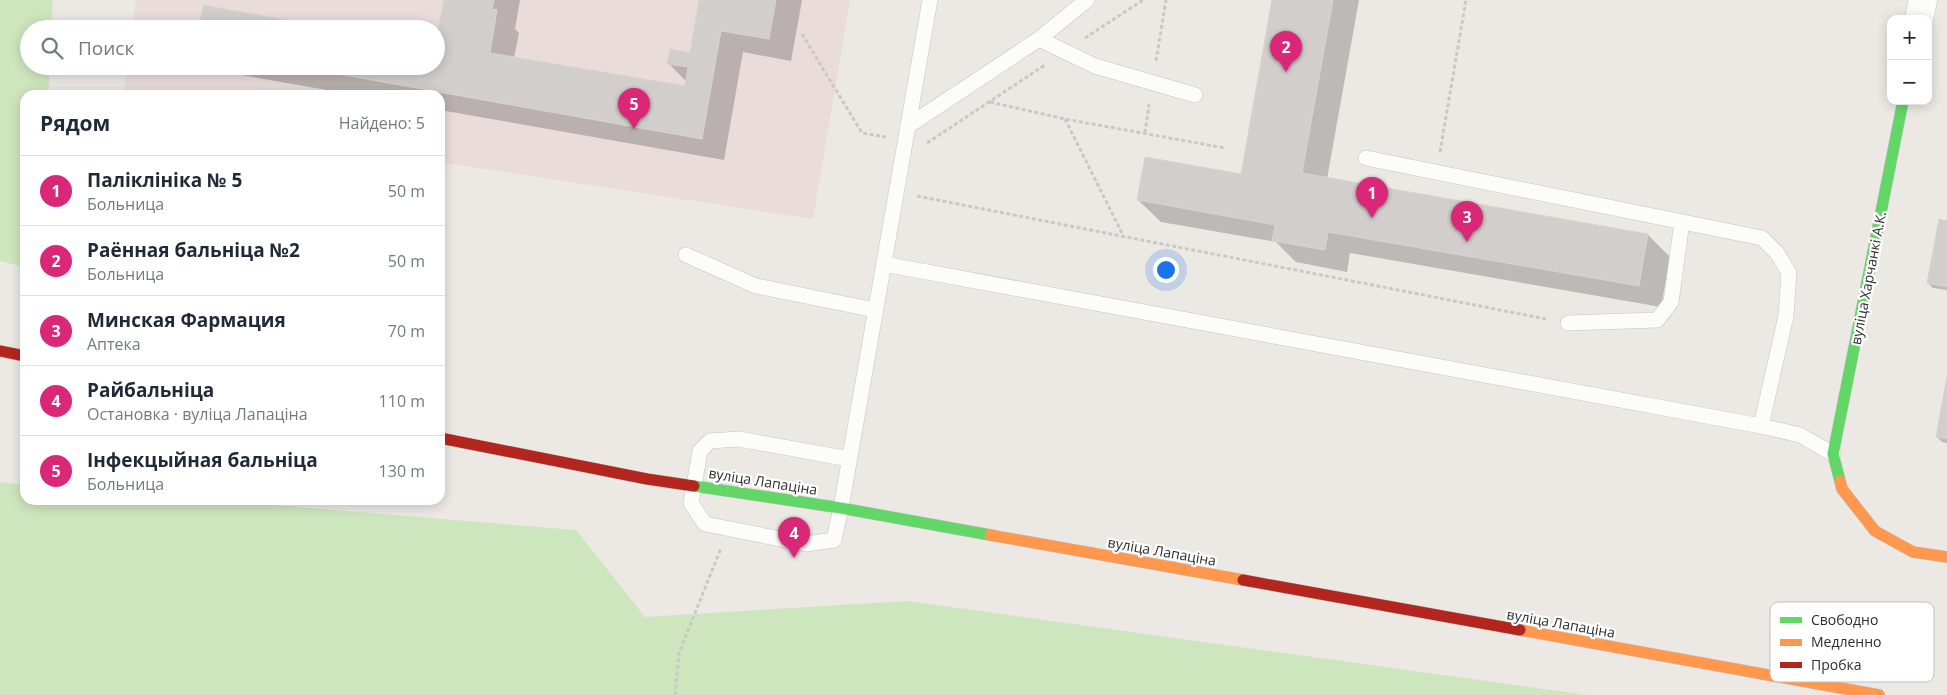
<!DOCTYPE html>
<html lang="ru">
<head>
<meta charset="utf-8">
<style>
  body { margin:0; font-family:"Open Sans",sans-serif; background:#f2f2f3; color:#1f2937 }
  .controls { position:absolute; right:15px; top:15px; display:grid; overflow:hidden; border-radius:10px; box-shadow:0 2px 12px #0003 }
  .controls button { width:45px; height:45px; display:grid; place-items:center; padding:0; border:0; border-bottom:1px solid #e0e1e3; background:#fff; color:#1f2937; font:25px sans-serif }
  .you { position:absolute; left:1165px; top:269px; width:18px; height:18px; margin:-12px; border:4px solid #fff; border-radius:50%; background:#1a73e8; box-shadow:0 0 0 8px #1a73e833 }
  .badge { display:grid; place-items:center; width:32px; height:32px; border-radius:50%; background:#db2777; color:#fff; font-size:16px; font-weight:700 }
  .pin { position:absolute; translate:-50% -41px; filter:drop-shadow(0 1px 2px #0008) }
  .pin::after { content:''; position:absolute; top:26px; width:18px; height:15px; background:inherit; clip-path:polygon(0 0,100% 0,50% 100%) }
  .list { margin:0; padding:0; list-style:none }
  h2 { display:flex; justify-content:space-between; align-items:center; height:65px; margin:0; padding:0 20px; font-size:21px }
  h2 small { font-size:16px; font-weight:400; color:#747a83 }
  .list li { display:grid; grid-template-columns:32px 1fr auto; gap:15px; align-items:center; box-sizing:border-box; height:70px; padding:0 20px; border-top:1px solid #e0e1e3 }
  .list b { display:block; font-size:19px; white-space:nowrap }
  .list p { margin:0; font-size:16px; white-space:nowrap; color:#747a83 }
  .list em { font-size:16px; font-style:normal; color:#747a83 }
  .icon { flex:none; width:28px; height:28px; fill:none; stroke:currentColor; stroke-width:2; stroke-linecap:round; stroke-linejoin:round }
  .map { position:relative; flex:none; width:1947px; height:695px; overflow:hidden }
  .search { position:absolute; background:#fff; box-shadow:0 2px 12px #0003; left:20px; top:20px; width:425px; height:55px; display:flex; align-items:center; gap:12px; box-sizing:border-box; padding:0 18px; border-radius:28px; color:#747a83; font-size:19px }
  .panel { position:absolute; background:#fff; box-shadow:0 2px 12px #0003; left:20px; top:90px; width:425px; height:415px; border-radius:15px }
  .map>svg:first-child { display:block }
  .medical { fill:#e9dcdb }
  .green { fill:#cee6be }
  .shadow { fill:#0003 }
  .building { fill:#d1cecb; stroke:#d7d4d0 }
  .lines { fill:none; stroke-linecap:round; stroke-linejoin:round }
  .lane-casing { stroke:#c5c4c5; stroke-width:16 }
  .street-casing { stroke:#c5c4c5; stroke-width:29 }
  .fast-casing { stroke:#c5c4c5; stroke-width:12 }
  .slow-casing { stroke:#c5c4c5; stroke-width:12 }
  .jam-casing { stroke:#c5c4c5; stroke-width:12 }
  .path { stroke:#c9c9c8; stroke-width:3; stroke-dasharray:4 2.5; stroke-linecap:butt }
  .lane { stroke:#fcfcfb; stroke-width:15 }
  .street { stroke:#fcfcfb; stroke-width:28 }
  .fast { stroke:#63d668; stroke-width:11 }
  .slow { stroke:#ff974d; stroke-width:11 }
  .jam { stroke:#b3261e; stroke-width:11 }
  .labels { text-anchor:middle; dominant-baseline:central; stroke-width:4.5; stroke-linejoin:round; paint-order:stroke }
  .street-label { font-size:14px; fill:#2e2e2e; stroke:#fff }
  .key { fill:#fff; stroke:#c0c0c0; stroke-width:1 }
  .key-label { font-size:14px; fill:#2e2e2e }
</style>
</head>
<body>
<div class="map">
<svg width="1947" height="695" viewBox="0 0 1947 695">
  <rect width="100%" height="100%" fill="#ece8e4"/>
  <path class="medical" d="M136 0H850L813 219 440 162V95H128L124 92 128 66H436V29H132Z"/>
  <g class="green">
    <path d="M0 0H53L51 29H29V66H50L48 95H25V267L0 261Z"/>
    <path d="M0 482 25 485V500H213L576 530 645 617 907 601 1588 695H0Z"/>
  </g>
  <g class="shadow">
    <path d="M445 0H520L515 29 519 33 514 58 686 88 687 82 669 64 691 54 701 0H802L791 61 743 52 724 160 440 110V95H355L219 71 215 66H436Z"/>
    <path d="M1273 0H1359L1327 179 1648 235 1670 257 1661 307 1350 253 1347 272 1296 262 1276 242 1161 222 1138 200 1242 176Z"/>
    <path d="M1947 222V290L1933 288 1928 283Z"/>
    <path d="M1947 383V443L1942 442 1937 437Z"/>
  </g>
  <g class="building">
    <path d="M444 0H494L492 9 497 10 490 53 685 86 688 67 667 64 670 49 690 53 699 0H776L769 39 721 31 702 139 293 66H436V41Z"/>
    <path d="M1272 0H1333L1302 173 1648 234 1639 286 1328 232 1325 250 1272 241 1275 225 1137 200 1145 157 1241 174Z"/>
    <path d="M203 5 335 29H199Z"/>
    <path d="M1939 219 1947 221V287L1927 283Z"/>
    <path d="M1947 376V439L1936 437Z"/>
  </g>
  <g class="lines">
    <g class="lane-casing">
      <g id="lane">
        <path d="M1039 39 1095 66 1195 95"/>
        <path d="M908 126 1039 39 1087 0"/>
        <path d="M1366 158 1762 238 1777 253 1789 273 1786 316 1761 426"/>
        <path d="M686 255 756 286 875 310"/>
        <path d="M884 264 1761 426 1800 435 1833 454"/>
        <path d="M1568 323 1657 320 1671 302 1682 222"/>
        <path d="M849 459 739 439 710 441 700 451 691 503 705 524 806 544 834 540 841 508 930 0"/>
      </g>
    </g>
    <g class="street-casing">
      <path id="street" d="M1919 19 1923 0"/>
    </g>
    <g class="fast-casing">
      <g id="fast">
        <path d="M1840 481 1833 454 1903 101"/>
        <path d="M694 486 841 508 990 535"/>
      </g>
    </g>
    <g class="slow-casing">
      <g id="slow">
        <path d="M1840 481 1842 489 1875 531 1913 552 1947 557"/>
        <path d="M990 535 1243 580"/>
        <path d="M1520 630 1879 695"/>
      </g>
    </g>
    <g class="jam-casing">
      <g id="jam">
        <path d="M0 351 25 356"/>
        <path d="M440 438 647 479 694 486"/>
        <path d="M1243 580 1520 630"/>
      </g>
    </g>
    <g class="path">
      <path d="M802 34 862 133 886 137"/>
      <path d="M1085 38 1143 0"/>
      <path d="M1156 61 1166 0"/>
      <path d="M990 102 1065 119 1225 148"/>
      <path d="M1065 119 1123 235"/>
      <path d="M1145 133 1149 104"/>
      <path d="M927 143 1045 65"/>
      <path d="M1440 152 1466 0"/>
      <path d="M917 196 1546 319"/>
      <path d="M675 695 679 653 721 548"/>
    </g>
    <use href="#lane" class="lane"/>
    <use href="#street" class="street"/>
    <use href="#fast" class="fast"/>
    <use href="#slow" class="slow"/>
    <use href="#jam" class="jam"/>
  </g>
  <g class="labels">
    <g class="street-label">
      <text transform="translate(1868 278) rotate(-79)">вуліца Харчанкі А.К.</text>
      <text transform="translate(763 481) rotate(9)">вуліца Лапаціна</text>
      <text transform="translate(1162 551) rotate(10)">вуліца Лапаціна</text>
      <text transform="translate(1561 623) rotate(10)">вуліца Лапаціна</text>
    </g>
  </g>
  <rect x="1770" y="602" width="164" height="80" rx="8" class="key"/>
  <rect x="1780" y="617" width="22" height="6" fill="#63d668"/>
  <rect x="1780" y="639" width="22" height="7" fill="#ff974d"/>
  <rect x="1780" y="662" width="22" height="6" fill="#b3261e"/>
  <g class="key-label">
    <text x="1811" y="625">Свободно</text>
    <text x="1811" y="647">Медленно</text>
    <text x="1811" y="670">Пробка</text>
  </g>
</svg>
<div class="controls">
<button>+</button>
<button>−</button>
</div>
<div class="you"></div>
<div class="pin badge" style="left:1372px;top:218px">1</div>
<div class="pin badge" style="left:1286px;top:72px">2</div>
<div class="pin badge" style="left:1467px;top:242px">3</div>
<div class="pin badge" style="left:794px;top:558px">4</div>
<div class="pin badge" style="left:634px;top:129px">5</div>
<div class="search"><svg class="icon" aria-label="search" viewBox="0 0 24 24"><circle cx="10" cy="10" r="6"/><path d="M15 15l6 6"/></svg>Поиск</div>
<section class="panel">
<h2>Рядом<small>Найдено: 5</small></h2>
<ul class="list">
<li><span class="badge">1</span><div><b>Паліклініка № 5</b><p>Больница</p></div><em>50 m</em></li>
<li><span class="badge">2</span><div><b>Раённая бальніца №2</b><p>Больница</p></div><em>50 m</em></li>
<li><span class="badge">3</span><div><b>Минская Фармация</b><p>Аптека</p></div><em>70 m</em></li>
<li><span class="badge">4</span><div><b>Райбальніца</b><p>Остановка · вуліца Лапаціна</p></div><em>110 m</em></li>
<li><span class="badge">5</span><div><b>Інфекцыйная бальніца</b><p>Больница</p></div><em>130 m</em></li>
</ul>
</section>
</div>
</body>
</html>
